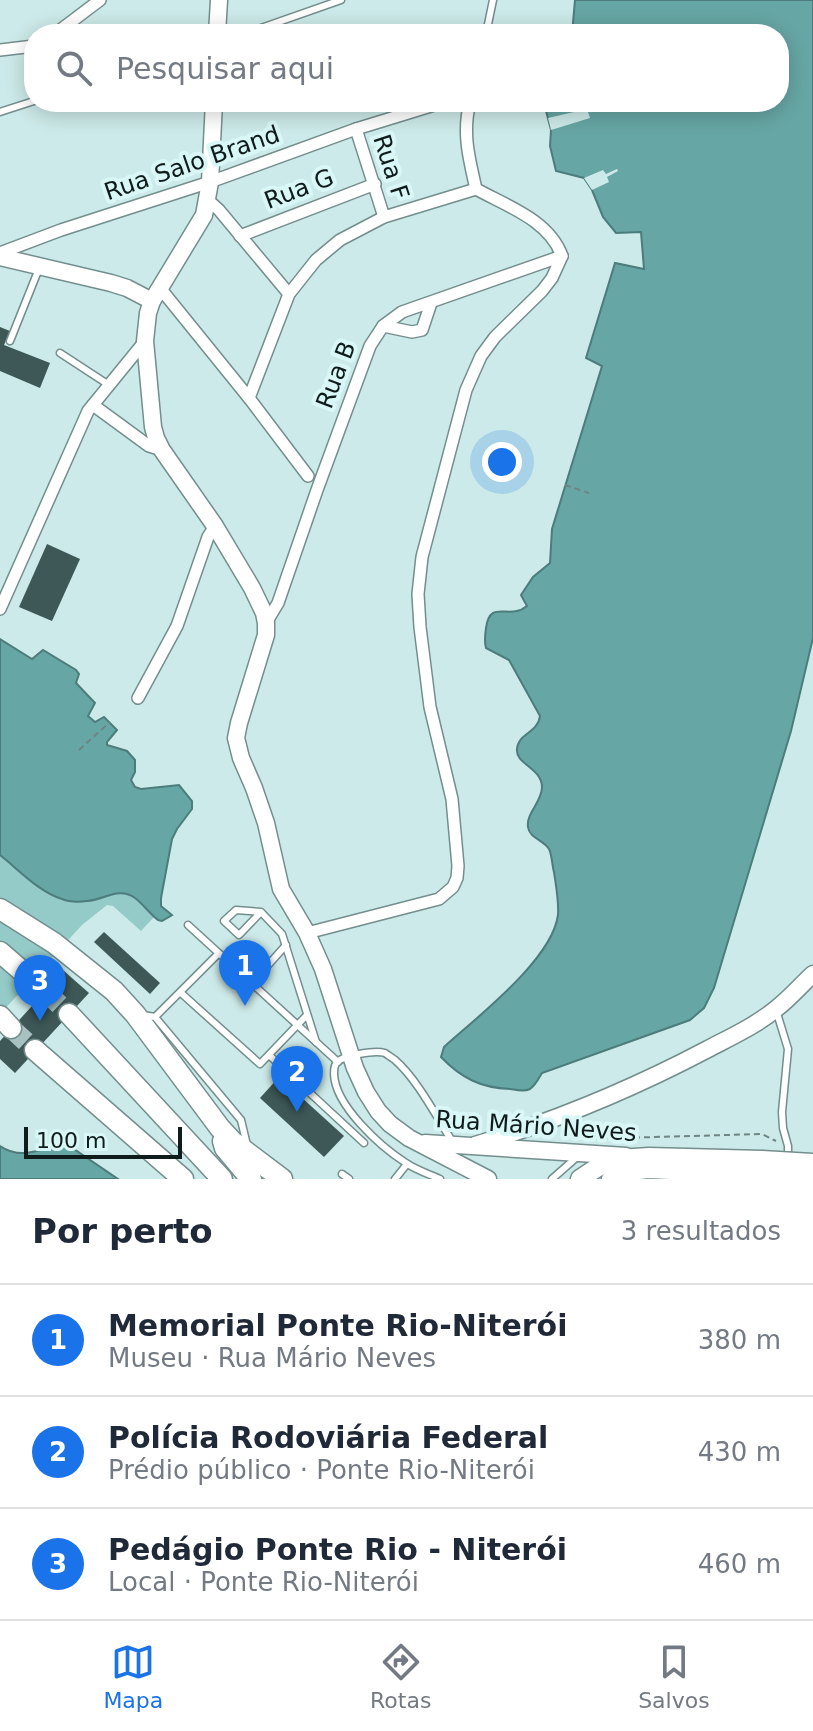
<!DOCTYPE html>
<html lang="pt">
<head>
<meta charset="utf-8">
<style>
  body { margin:0; font-family:"DejaVu Sans",sans-serif; background:#f2f2f3; color:#1f2937 }
  .scale { position:absolute; left:24px; bottom:20px; width:158px; box-sizing:border-box; padding-left:8px; border:4px solid #101b1b; border-top:0; font-size:22px; line-height:28px; white-space:nowrap; color:#101b1b; -webkit-text-stroke:6px #d9f7f6; paint-order:stroke }
  .you { position:absolute; left:502px; top:462px; width:28px; height:28px; margin:-20px; border:6px solid #fff; border-radius:50%; background:#1a73e8; box-shadow:0 0 0 12px #1a73e833 }
  .badge { display:grid; place-items:center; width:52px; height:52px; border-radius:50%; background:#1a73e8; color:#fff; font-size:26px; font-weight:700 }
  .pin { position:absolute; translate:-50% -66px; filter:drop-shadow(0 2px 4px #0008) }
  .pin::after { content:''; position:absolute; top:42px; width:28px; height:24px; background:inherit; clip-path:polygon(0 0,100% 0,50% 100%) }
  .list { margin:0; padding:0; list-style:none }
  h2 { display:flex; justify-content:space-between; align-items:center; height:104px; margin:0; padding:0 32px; font-size:34px }
  h2 small { font-size:26px; font-weight:400; color:#747a83 }
  .list li { display:grid; grid-template-columns:52px 1fr auto; gap:24px; align-items:center; box-sizing:border-box; height:112px; padding:0 32px; border-top:2px solid #e0e1e3 }
  .list b { display:block; font-size:30px; white-space:nowrap }
  .list p { margin:0; font-size:26px; white-space:nowrap; color:#747a83 }
  .list em { font-size:26px; font-style:normal; color:#747a83 }
  .icon { flex:none; width:44px; height:44px; fill:none; stroke:currentColor; stroke-width:2; stroke-linecap:round; stroke-linejoin:round }
  .map { position:relative; flex:none; width:813px; height:1179px; overflow:hidden }
  .search { position:absolute; background:#fff; box-shadow:0 4px 20px #0003; left:24px; right:24px; top:24px; height:88px; display:flex; align-items:center; gap:20px; box-sizing:border-box; padding:0 28px; border-radius:32px; color:#747a83; font-size:30px }
  .sheet { height:440px; background:#fff }
  nav { display:flex; justify-content:space-around; align-items:center; box-sizing:border-box; height:112px; border-top:2px solid #e0e1e3; background:#fff; font-size:22px; color:#747a83 }
  nav a { display:grid; justify-items:center; gap:4px }
  nav .on { color:#1a73e8 }
  .map>svg:first-child { display:block }
  .green { fill:#94cac8 }
  .water { fill:#66a6a4; stroke:#4c7c7b; stroke-width:2 }
  .pier { fill:#cceae9 }
  .building { fill:#3d5857 }
  .lines { fill:none; stroke-linecap:round; stroke-linejoin:round }
  .highway-tunnel { stroke:#a6c1c0; stroke-width:20; stroke-dasharray:20 10; stroke-linecap:butt }
  .lane-casing { stroke:#738e8d; stroke-width:9 }
  .street-casing { stroke:#738e8d; stroke-width:14 }
  .secondary-casing { stroke:#738e8d; stroke-width:19 }
  .primary-casing { stroke:#738e8d; stroke-width:21 }
  .highway-casing { stroke:#738e8d; stroke-width:23 }
  .path { stroke:#6f8483; stroke-width:2; stroke-dasharray:6 4; stroke-linecap:butt }
  .lane { stroke:#fff; stroke-width:6 }
  .street { stroke:#fff; stroke-width:11 }
  .secondary { stroke:#fff; stroke-width:16 }
  .primary { stroke:#fff; stroke-width:18 }
  .highway { stroke:#fff; stroke-width:20 }
  .primary-bridge-casing { stroke:#738e8d; stroke-width:21; stroke-linecap:butt }
  .primary-bridge { stroke:#fff; stroke-width:18 }
  .labels { text-anchor:middle; dominant-baseline:central; stroke-width:8; stroke-linejoin:round; paint-order:stroke }
  .street-label { font-size:24px; fill:#101b1b; stroke:#d9f7f6 }
</style>
</head>
<body>
<div class="map">
<svg width="813" height="1179" viewBox="0 0 813 1179">
  <rect width="100%" height="100%" fill="#cceae9"/>
  <path class="green" d="M0 855C19 870 39 892 62 899 69 902 80 902 87 901 104 899 120 887 136 899 142 904 148 911 154 917L141 931 113 906 107 905 82 925 0 1014Z"/>
  <g class="water">
    <path d="M575 0H813V638L791 731 714 988 704 1008 690 1020 542 1073C539 1078 535 1086 530 1089 524 1092 517 1090 510 1089 481 1088 461 1078 441 1057L444 1047C477 1017 552 960 558 915 559 901 556 886 554 872 552 865 552 855 549 849 544 840 529 838 528 827 526 813 542 802 542 787 542 768 515 764 517 749 518 733 538 733 540 716L509 660 486 648C484 641 485 635 486 628 490 598 509 621 527 606L521 595 533 577 550 563 552 529 602 366 586 358 615 263 644 269 641 232 616 233 603 217 592 190 584 178 556 171 550 146 551 130 546 111 547 102H779V34H572Z"/>
    <path d="M0 639 32 659 43 650 76 670 79 674 76 683 95 703 88 716 95 722 104 717 117 730 107 742V745L127 751 135 760V772L131 780 135 787 141 789 179 785 192 801V809L177 829 172 839 161 898V906L172 915 162 921 158 920C150 914 143 904 135 898 119 886 104 900 87 901 79 902 69 902 62 899 39 892 19 870 0 855Z"/>
    <path d="M60 1144 68 1145 118 1179H0V1146C21 1160 38 1150 60 1144Z"/>
  </g>
  <g class="pier">
    <path d="M587 109 590 118 551 130 548 118Z"/>
    <path d="M617 169 618 171 607 177 609 182 592 190 584 178 603 170 606 174Z"/>
  </g>
  <g class="building">
    <path d="M0 327 10 331 4 345 50 363 40 388 0 371Z"/>
    <path d="M47 544 80 559 52 621 19 607Z"/>
    <path d="M104 932 160 983 150 994 94 942Z"/>
    <path d="M64 971 89 993 15 1073 0 1059V1041Z"/>
    <path d="M279 1077 344 1136 324 1157 260 1098Z"/>
  </g>
  <g class="lines">
    <g class="highway-tunnel">
      <path d="M45 991 69 1014"/>
      <path d="M11 1028 35 1050"/>
    </g>
    <g class="lane-casing">
      <g id="lane">
        <path d="M244 34 341 0"/>
        <path d="M486 34 493 0"/>
        <path d="M0 112 34 101"/>
        <path d="M10 341 40 266"/>
        <path d="M60 353 109 385"/>
        <path d="M261 912 239 935 224 921 236 910 261 912 282 934 316 1042"/>
        <path d="M188 925 338 1062"/>
        <path d="M251 984 286 945"/>
        <path d="M181 993 260 1064 307 1015"/>
        <path d="M776 1010 788 1049 782 1112 783 1128 788 1146V1160"/>
        <path d="M143 1015 155 1017 241 1120 247 1145"/>
        <path d="M155 1017 218 954"/>
        <path d="M269 1055 364 1143"/>
        <path d="M342 1174 349 1179"/>
        <path d="M395 1179 407 1164"/>
        <path d="M440 1179C429 1174 416 1170 406 1163 381 1147 335 1106 334 1074 334 1070 334 1065 337 1062 345 1055 375 1050 385 1053 386 1054 394 1059 395 1060 417 1079 436 1116 452 1141"/>
        <path d="M552 1179 577 1157"/>
      </g>
    </g>
    <g class="street-casing">
      <g id="street">
        <path d="M55 34 100 0"/>
        <path d="M0 50 34 46"/>
        <path d="M356 129 384 217"/>
        <path d="M208 200 219 210 289 294"/>
        <path d="M240 236 375 184"/>
        <path d="M0 253 61 230 210 182 356 129 444 102"/>
        <path d="M160 288 249 398 308 476"/>
        <path d="M383 326 412 332 422 330 431 303"/>
        <path d="M249 398 289 294 316 260 340 240 384 217 476 189"/>
        <path d="M93 405 149 446 162 450"/>
        <path d="M0 609 88 411 145 341"/>
        <path d="M266 623 278 603 317 490 370 346 383 326 402 312 562 256"/>
        <path d="M138 698 177 626 208 537 215 526"/>
        <path d="M307 933 439 899 453 887 457 878 458 866 452 799 430 707 420 627 418 594 422 557 466 390 481 356 495 337 542 291 552 278 562 256C549 220 507 206 476 189 469 158 462 133 470 102"/>
      </g>
    </g>
    <g class="secondary-casing">
      <g id="secondary">
        <path d="M217 34 219 0"/>
        <path d="M214 102 210 182 204 215 152 301 148 313 145 341 153 427 156 438 162 450 215 526 252 588 264 613 266 623V635L239 723 236 738 241 758 254 788 266 823 281 889 307 933 323 969 355 1068 366 1092 378 1111 390 1124 409 1138 488 1179"/>
        <path d="M0 257 111 283 127 288 152 301"/>
        <path d="M425 1143 626 1156"/>
        <path d="M475 1145C555 1121 634 1088 708 1049 731 1037 757 1025 777 1008 790 998 801 985 813 974"/>
      </g>
    </g>
    <g class="primary-casing">
      <g id="primary">
        <path d="M580 1179 601 1165 619 1159 649 1157 762 1160"/>
        <path d="M611 1179 630 1171 648 1169 760 1174"/>
      </g>
    </g>
    <g class="highway-casing">
      <g id="highway">
        <path d="M0 909 54 943 114 991 135 1014 220 1128 233 1142 282 1179"/>
        <path d="M0 952 45 991"/>
        <path d="M69 1014 222 1179"/>
        <path d="M0 1016 11 1028"/>
        <path d="M35 1050 183 1179"/>
        <path d="M223 1141 225 1148 251 1179"/>
      </g>
    </g>
    <g class="path">
      <path d="M565 485 589 493"/>
      <path d="M79 750 110 722"/>
      <path d="M584 1139 762 1134 776 1141"/>
    </g>
    <use href="#lane" class="lane"/>
    <use href="#street" class="street"/>
    <use href="#secondary" class="secondary"/>
    <use href="#primary" class="primary"/>
    <use href="#highway" class="highway"/>
    <g class="primary-bridge-casing">
      <g id="primary-bridge">
        <path d="M762 1160 813 1163"/>
        <path d="M760 1174 813 1176"/>
      </g>
    </g>
    <use href="#primary-bridge" class="primary-bridge"/>
  </g>
  <g class="labels">
    <g class="street-label">
      <text transform="translate(192 163) rotate(-19)">Rua Salo Brand</text>
      <text transform="translate(391 167) rotate(72)">Rua F</text>
      <text transform="translate(299 189) rotate(-21)">Rua G</text>
      <text transform="translate(336 375) rotate(-69)">Rua B</text>
      <text transform="translate(536 1126) rotate(4)">Rua Mário Neves</text>
    </g>
  </g>
</svg>
<div class="scale">100 m</div>
<div class="you"></div>
<div class="pin badge" style="left:245px;top:1006px">1</div>
<div class="pin badge" style="left:297px;top:1112px">2</div>
<div class="pin badge" style="left:40px;top:1021px">3</div>
<div class="search"><svg class="icon" aria-label="search" viewBox="0 0 24 24"><circle cx="10" cy="10" r="6"/><path d="M15 15l6 6"/></svg>Pesquisar aqui</div>
</div>
<section class="sheet">
<h2>Por perto<small>3 resultados</small></h2>
<ul class="list">
<li><span class="badge">1</span><div><b>Memorial Ponte Rio-Niterói</b><p>Museu · Rua Mário Neves</p></div><em>380 m</em></li>
<li><span class="badge">2</span><div><b>Polícia Rodoviária Federal</b><p>Prédio público · Ponte Rio-Niterói</p></div><em>430 m</em></li>
<li><span class="badge">3</span><div><b>Pedágio Ponte Rio - Niterói</b><p>Local · Ponte Rio-Niterói</p></div><em>460 m</em></li>
</ul>
</section>
<nav>
<a class="on"><svg class="icon" aria-label="map" viewBox="0 0 24 24"><path d="M3 6l6-2 6 2 6-2v14l-6 2-6-2-6 2zM9 4v14M15 6v14"/></svg>Mapa</a>
<a><svg class="icon" aria-label="directions" viewBox="0 0 24 24"><path d="M12 3l9 9-9 9-9-9zM9 14v-3h6M13 9l2 2-2 2"/></svg>Rotas</a>
<a><svg class="icon" aria-label="saved" viewBox="0 0 24 24"><path d="M7 4h10v16l-5-4-5 4z"/></svg>Salvos</a>
</nav>
</body>
</html>
